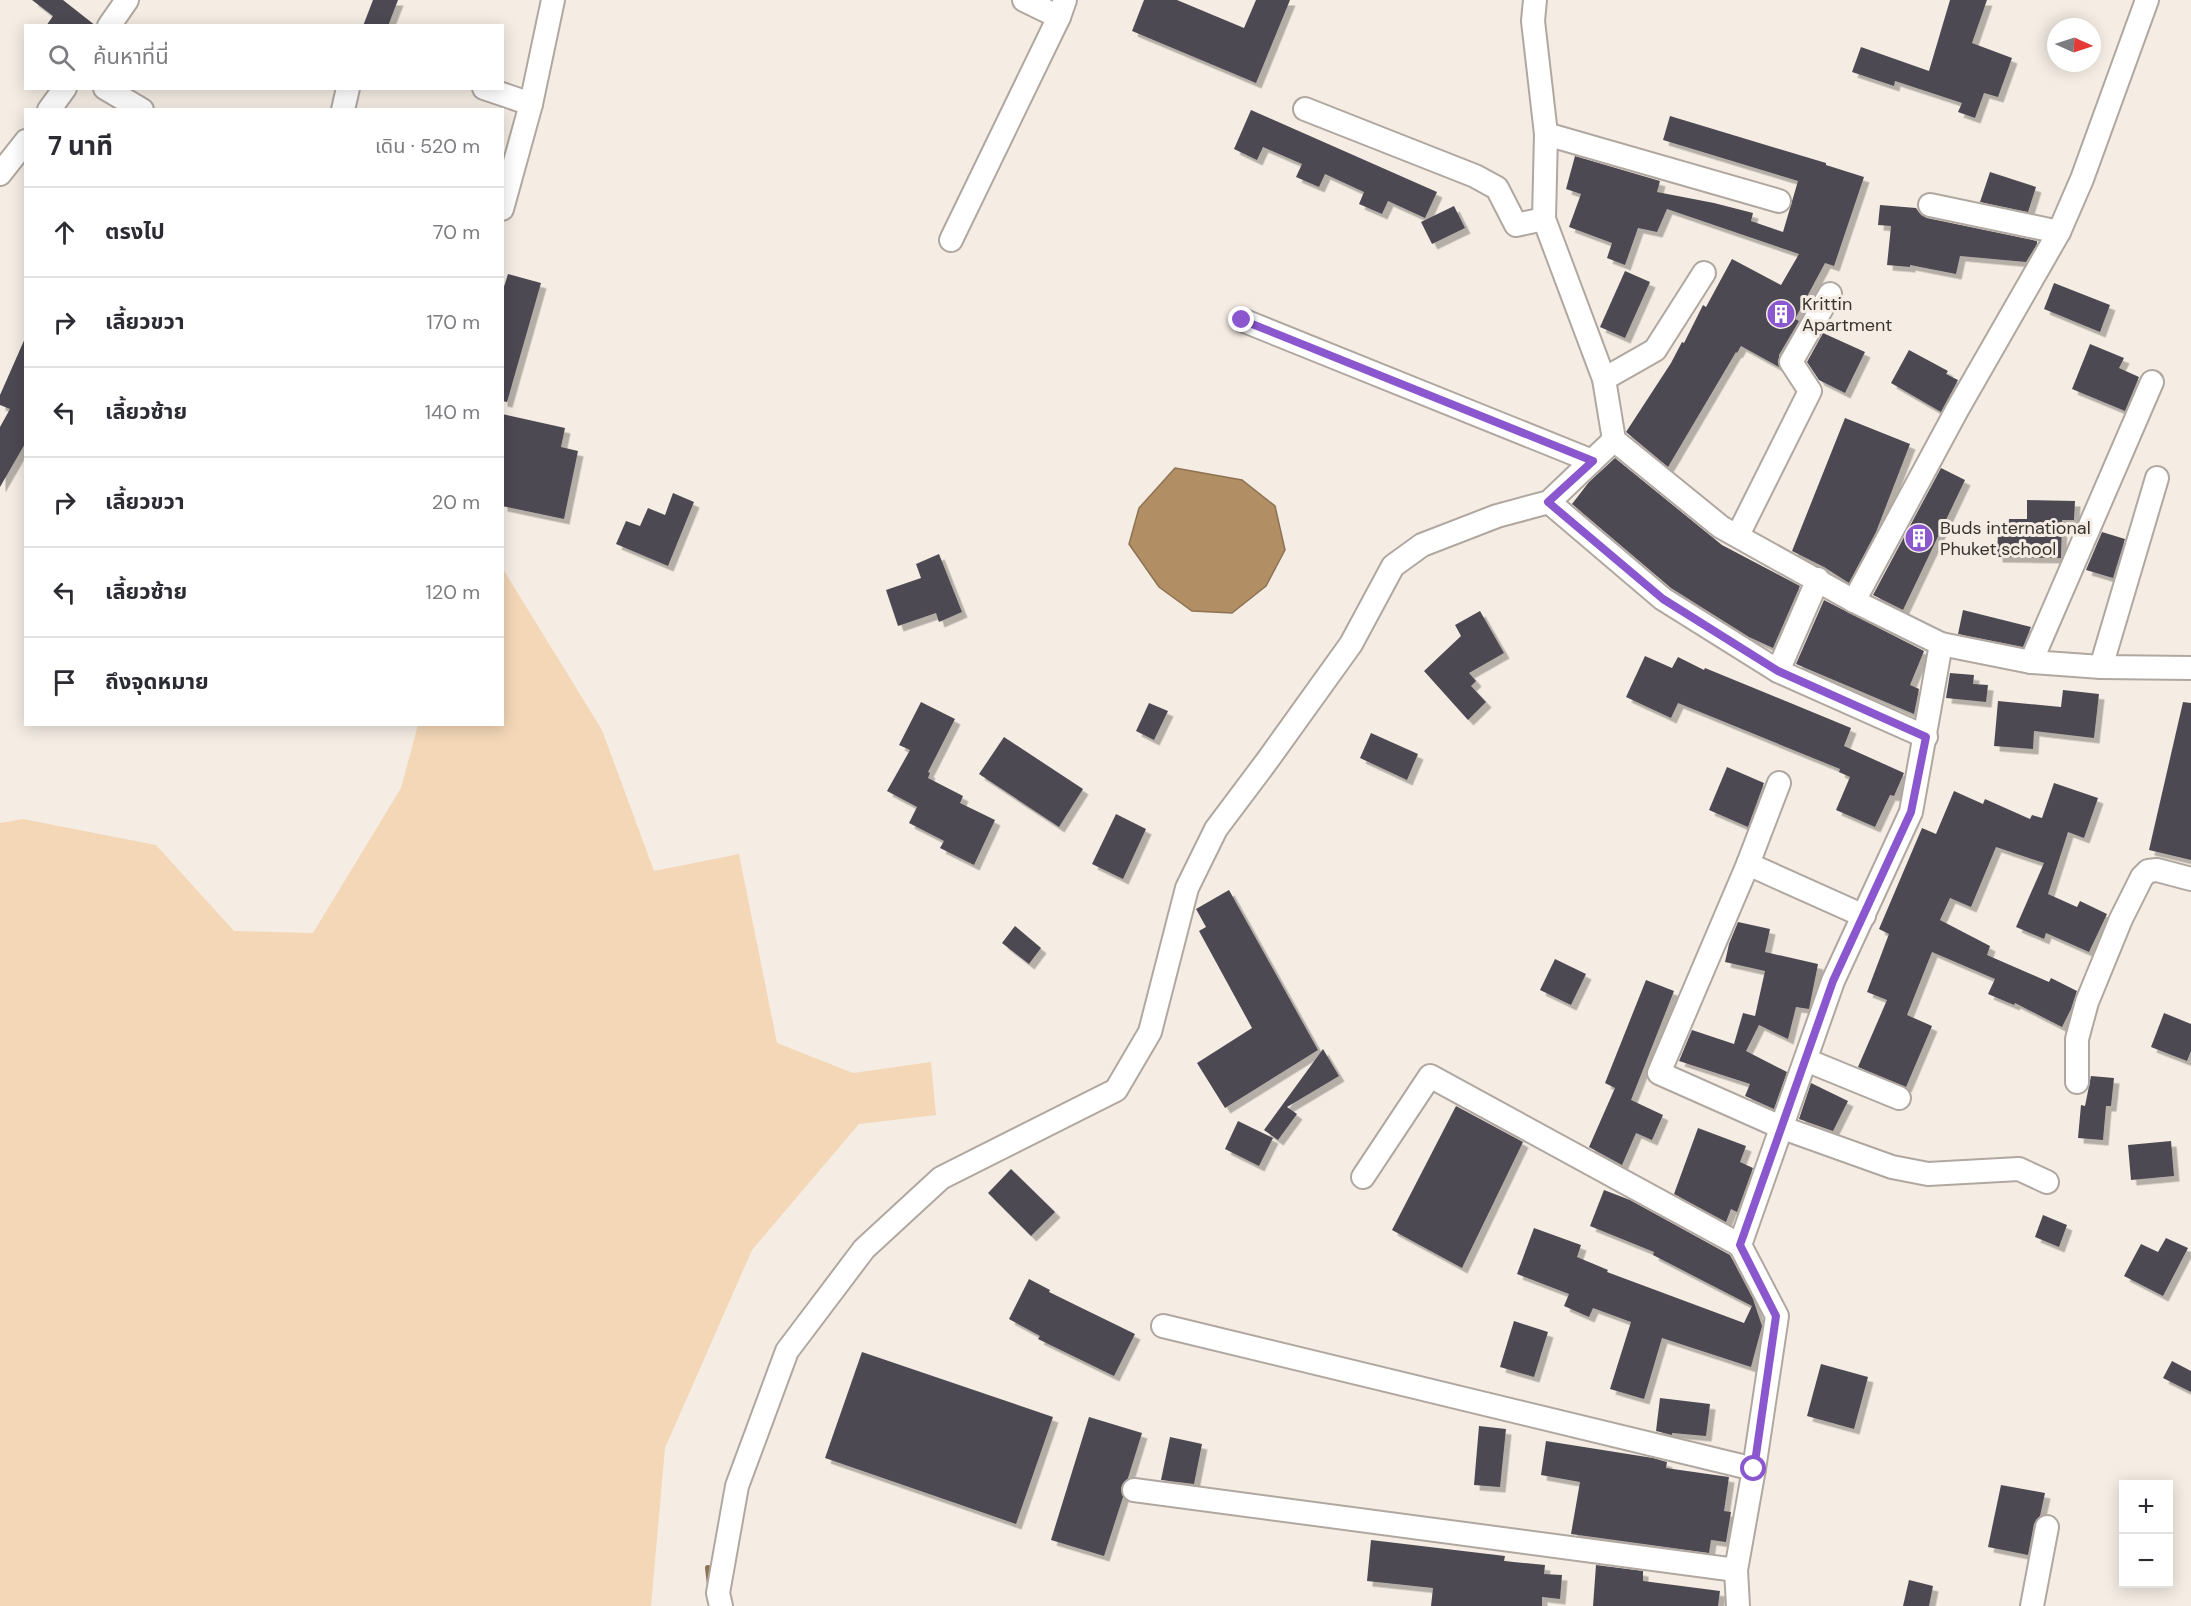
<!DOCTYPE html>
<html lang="th">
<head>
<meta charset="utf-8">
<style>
  body { margin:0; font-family:"DM Sans","Noto Sans Thai",sans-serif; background:#f7f7f7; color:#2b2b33 }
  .controls { position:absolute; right:18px; bottom:18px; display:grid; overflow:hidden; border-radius:0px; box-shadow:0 3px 15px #0003 }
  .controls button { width:54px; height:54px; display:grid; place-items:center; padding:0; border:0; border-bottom:2px solid #e1e1e2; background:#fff; color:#2b2b33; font:30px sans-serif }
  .compass { position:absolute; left:2047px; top:18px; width:54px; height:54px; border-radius:50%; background:#fff; box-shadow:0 3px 15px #0003; rotate:93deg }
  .stop { position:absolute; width:18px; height:18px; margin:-14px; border:4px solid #8b57cf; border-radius:50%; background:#fff }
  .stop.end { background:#8b57cf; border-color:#fff; box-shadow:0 2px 6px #0008 }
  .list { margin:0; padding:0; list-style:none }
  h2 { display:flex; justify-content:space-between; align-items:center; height:78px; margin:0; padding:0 24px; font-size:26px }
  h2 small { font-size:20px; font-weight:400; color:#7c7c81 }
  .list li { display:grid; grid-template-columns:39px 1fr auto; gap:18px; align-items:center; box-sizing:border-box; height:90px; padding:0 24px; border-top:2px solid #e1e1e2 }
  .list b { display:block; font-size:22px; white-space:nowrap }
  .list em { font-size:20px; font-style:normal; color:#7c7c81 }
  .icon { flex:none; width:33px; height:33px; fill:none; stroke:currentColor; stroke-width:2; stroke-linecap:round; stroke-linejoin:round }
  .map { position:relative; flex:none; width:2191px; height:1606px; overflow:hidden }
  .search { position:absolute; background:#fff; box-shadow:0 3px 15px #0003; left:24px; top:24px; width:480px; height:66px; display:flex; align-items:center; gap:15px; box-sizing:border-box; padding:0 21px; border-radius:0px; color:#7c7c81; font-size:22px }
  .panel { position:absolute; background:#fff; box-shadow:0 3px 15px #0003; left:24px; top:108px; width:480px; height:618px; border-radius:0px }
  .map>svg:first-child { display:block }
  .green { fill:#f3d7b7 }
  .water { fill:#b28e64; stroke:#8d7354; stroke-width:1.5 }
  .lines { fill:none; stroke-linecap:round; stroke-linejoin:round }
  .stream { stroke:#8d7354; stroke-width:6 }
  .building { fill:#4d4a53; filter:url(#shadow) }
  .street-casing { stroke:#b0a8a0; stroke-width:26 }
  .street { stroke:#fff; stroke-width:22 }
  .route { stroke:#8b57cf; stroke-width:8 }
  .labels { text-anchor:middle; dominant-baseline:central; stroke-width:6; stroke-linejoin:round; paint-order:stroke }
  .poi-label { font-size:18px; fill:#373430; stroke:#f5ede4; text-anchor:start }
</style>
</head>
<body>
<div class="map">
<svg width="2191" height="1606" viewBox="0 0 2191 1606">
  <defs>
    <filter id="shadow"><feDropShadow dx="5.5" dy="5.5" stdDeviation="0" flood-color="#0004"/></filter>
  </defs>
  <rect width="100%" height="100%" fill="#f5ede4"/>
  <path class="green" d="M503 569 602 730 654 871 739 854 777 1043 853 1073 931 1062 936 1115 859 1124 752 1250 665 1448 651 1606H0V823L23 819 156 845 234 931 313 933 401 788 418 725 502 724Z"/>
  <path class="water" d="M1175 468 1242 480 1275 506 1285 550 1266 586 1232 613 1192 611 1159 587 1129 544 1139 508Z"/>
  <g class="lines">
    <path class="stream" d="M708 1568 710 1585"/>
  </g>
  <g class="building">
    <path d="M32 0H63L96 26H46L53 16Z"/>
    <path d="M373 0H398L388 26H363Z"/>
    <path d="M1144 0H1177L1244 28 1256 0H1290L1256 83 1132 31Z"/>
    <path d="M1950 0H1987L1972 43 2012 58 1998 97 1984 93 1975 118 1958 112 1962 103 1895 81 1894 86 1852 72 1861 47 1929 71Z"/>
    <path d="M1251 110 1437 192 1425 218 1388 201 1382 214 1359 204 1364 192 1325 174 1319 187 1296 177 1302 164 1263 147 1257 160 1234 149Z"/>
    <path d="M1670 116 1826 163V165L1864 177 1834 266 1825 263 1795 319 1799 321 1779 355V367L1741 346 1737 353 1736 352 1668 467 1626 432 1671 363 1682 342 1684 343 1703 305 1706 307 1732 259 1781 285 1799 254 1667 209 1657 232 1638 228 1625 265 1607 258 1612 243 1569 227 1581 194 1566 189 1575 156 1660 181 1657 192 1714 203 1753 213 1751 221 1783 232 1798 181 1663 140Z"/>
    <path d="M1990 172 2036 187 2028 212 1980 202Z"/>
    <path d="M1880 205 1916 208 1921 215 1927 218 2037 241V244L2026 262 1960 256 1956 274 1910 265V267L1887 265 1891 226 1878 225Z"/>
    <path d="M1454 206 1465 228 1432 244 1421 222Z"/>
    <path d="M1625 271 1650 282 1625 338 1600 327Z"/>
    <path d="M508 274 541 283 507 402 502 401V293Z"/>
    <path d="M2054 283 2110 305 2100 332 2044 309Z"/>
    <path d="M1823 333 1865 352 1845 393 1819 380 1807 362Z"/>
    <path d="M26 336V442L0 487V427L10 409 0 405V395Z"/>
    <path d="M2090 344 2124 358 2119 368 2139 377 2125 411 2072 389Z"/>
    <path d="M1909 350 1948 371 1946 374 1958 380 1941 412 1891 383Z"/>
    <path d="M502 414 565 428 561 447 578 451 564 519 502 506Z"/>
    <path d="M1845 418 1910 444 1876 532 1849 583 1824 567 1792 551Z"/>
    <path d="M1615 458 1722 545 1800 586 1773 648 1749 637 1671 588 1572 504 1589 482Z"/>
    <path d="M1941 468 1965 480 1903 610 1873 595Z"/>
    <path d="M673 493 694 502 668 566 616 544 626 521 640 526 648 508 665 515Z"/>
    <path d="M2027 500 2075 501 2074 520H2062L2061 558 1997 557 1998 533H2008L2009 519H2027Z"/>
    <path d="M2102 532 2125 539 2113 578 2086 570Z"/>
    <path d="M939 554 962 612 939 622 936 613 898 626 886 590 921 578 916 564Z"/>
    <path d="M1824 600 1924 651 1910 685 1919 689 1914 714 1796 664Z"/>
    <path d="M1963 610 2031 627 2023 647 1958 634Z"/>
    <path d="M1480 611 1504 653 1469 673 1476 681 1471 686 1486 702 1468 720 1424 671 1461 636 1455 625Z"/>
    <path d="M1645 656 1672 668 1678 657 1704 670 1705 668 1851 728 1844 746 1904 773 1894 796 1890 795 1875 827 1836 810 1850 777 1839 772 1840 769 1678 703 1671 718 1626 697Z"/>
    <path d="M1950 673 1974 675 1973 684 1988 685 1986 702 1946 698Z"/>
    <path d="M2063 690 2099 694 2094 738 2034 731 2033 749 1994 746 1998 701 2061 707Z"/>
    <path d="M921 702 955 719 928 772 930 773 928 778 963 796 960 803 995 820 974 865 940 848 944 841 909 823 917 807 887 791 910 750 899 745Z"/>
    <path d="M2183 702 2191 703V860L2149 850Z"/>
    <path d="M1149 703 1168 711 1154 740 1136 731Z"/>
    <path d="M1371 733 1418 754 1407 780 1360 758Z"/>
    <path d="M1004 737 1083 789 1059 827 979 774Z"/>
    <path d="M1727 767 1764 783 1748 827 1709 810Z"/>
    <path d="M2054 783 2098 798 2084 838 2068 832 2048 894 2077 907 2080 901 2107 914 2089 952 2046 933 2044 939 2016 927 2044 863 1996 847 1971 907 1950 898 1940 920 1990 946 1987 955 2049 982 2051 978 2077 991 2071 1009 2062 1027 2015 1003 2014 1005 1988 994 1995 979 1932 952 1907 1015 1932 1026 1906 1087 1858 1067 1887 1000 1867 992 1889 934 1879 929 1922 828 1936 834 1954 791 1983 804 1985 799 2030 819 2032 815 2042 818Z"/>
    <path d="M1116 814 1146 829 1123 879 1092 864Z"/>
    <path d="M1229 890 1318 1050 1225 1108 1197 1063 1252 1028 1199 931 1206 927 1196 909Z"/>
    <path d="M1738 922 1770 929 1765 952 1818 964 1809 1009 1796 1007 1788 1039 1759 1025 1746 1051 1787 1072 1774 1109 1745 1096 1750 1084 1679 1061 1692 1030 1734 1044 1743 1013 1755 1016 1765 971 1725 962 1729 944Z"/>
    <path d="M1015 926 1041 948 1029 964 1002 943Z"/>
    <path d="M1555 959 1586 974 1571 1005 1540 990Z"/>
    <path d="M1646 980 1674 991 1631 1100 1663 1115 1652 1140 1636 1133 1622 1165 1589 1147 1615 1088 1605 1083Z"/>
    <path d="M2164 1013 2191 1024V1051L2187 1061 2151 1047Z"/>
    <path d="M1323 1049 1339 1076 1287 1107 1297 1114 1278 1140 1264 1130Z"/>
    <path d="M2091 1076 2114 1078 2111 1106H2106L2103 1140 2078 1138 2081 1105 2085 1106Z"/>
    <path d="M1811 1083 1848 1101 1833 1131 1799 1119Z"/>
    <path d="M1456 1106 1523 1142 1462 1268 1392 1230Z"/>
    <path d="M1238 1121 1273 1138 1259 1166 1225 1149Z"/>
    <path d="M1698 1128 1746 1146 1740 1162 1753 1168 1737 1212 1731 1209 1726 1222 1674 1194Z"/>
    <path d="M2171 1141 2174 1176 2131 1180 2128 1145Z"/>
    <path d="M1011 1169 1055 1212 1031 1236 988 1193Z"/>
    <path d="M1604 1190 1630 1200 1730 1255 1753 1299 1762 1326 1751 1367 1662 1338 1644 1399 1610 1389 1631 1322 1593 1308 1589 1317 1564 1306 1569 1294 1517 1274 1534 1228 1581 1245 1577 1257 1608 1270 1607 1272 1744 1323 1752 1306 1653 1255 1654 1252 1590 1226Z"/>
    <path d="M2043 1215 2067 1225 2059 1247 2035 1237Z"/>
    <path d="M2166 1238 2188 1248 2163 1296 2124 1276 2141 1244 2158 1252Z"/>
    <path d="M1029 1279 1050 1290 1049 1292 1135 1334 1114 1376 1038 1339 1040 1336 1009 1319Z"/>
    <path d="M1514 1321 1548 1332 1534 1377 1500 1367Z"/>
    <path d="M862 1352 1053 1417 1016 1524 825 1458Z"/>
    <path d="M2172 1361 2191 1371V1392L2163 1378Z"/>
    <path d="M1821 1364 1868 1377 1854 1429 1807 1416Z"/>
    <path d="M1660 1398 1710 1404 1706 1436 1672 1433V1435L1656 1431Z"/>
    <path d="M1089 1417 1142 1433 1128 1478 1121 1488 1123 1497 1104 1556 1051 1540Z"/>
    <path d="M1479 1426 1506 1429 1500 1487 1474 1485Z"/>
    <path d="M1170 1437 1202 1444 1194 1484 1161 1480Z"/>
    <path d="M1546 1441 1653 1458 1667 1462 1666 1468 1729 1477 1724 1511 1731 1512 1726 1542 1711 1540 1709 1553 1571 1534 1580 1482 1541 1475Z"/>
    <path d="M2001 1485 2045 1493 2040 1516 2034 1524 2028 1555 1988 1547Z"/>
    <path d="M1371 1540 1505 1556 1504 1561 1545 1565 1544 1574 1562 1575 1560 1599 1542 1597V1606H1431L1433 1588 1367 1581Z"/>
    <path d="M1596 1565 1643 1571V1581L1720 1591 1718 1606H1593Z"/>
    <path d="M1909 1580 1933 1586 1929 1606H1903Z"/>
  </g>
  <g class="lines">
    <g class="street-casing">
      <g id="street">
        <path d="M1024 0 1059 17"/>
        <path d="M1535 0 1533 21 1546 134 1544 219 1604 379 1614 440 1721 527 1854 601 1941 644 2031 662 2101 667 2191 668"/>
        <path d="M109 26 127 0"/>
        <path d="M105 88 142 110"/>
        <path d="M484 88 531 104"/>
        <path d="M1305 109 1475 176 1497 188 1516 225 1544 219"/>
        <path d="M49 110 65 88"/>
        <path d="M343 110 348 88"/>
        <path d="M1546 134 1779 201"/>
        <path d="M0 174 26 141"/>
        <path d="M1930 205 2059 232"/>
        <path d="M502 209 531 104 553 0"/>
        <path d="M951 240 1059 17 1065 0"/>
        <path d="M1242 320 1592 461"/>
        <path d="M1604 379 1655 350 1704 273"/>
        <path d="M1549 502 1663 599 1778 671 1926 737"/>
        <path d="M1738 535 1810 391 1791 362 1830 294"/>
        <path d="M1854 601 1957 410 2059 232 2082 179 2147 0"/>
        <path d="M2031 662 2152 382"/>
        <path d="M2101 667 2157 478"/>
        <path d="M1778 671 1818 579"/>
        <path d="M1779 783 1748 864 1659 1073 1783 1128 1892 1167 1928 1174 2019 1169 2047 1182"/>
        <path d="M1748 864 1864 916"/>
        <path d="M1806 1060 1899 1098"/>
        <path d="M2077 1082V1039L2087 1002 2121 919 2142 877 2148 871 2157 870 2191 879"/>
        <path d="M1363 1177 1430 1076 1740 1245"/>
        <path d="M1163 1326 1754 1469"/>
        <path d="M1134 1490 1736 1570"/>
        <path d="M721 1606 718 1593 737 1486 787 1351 864 1249 941 1178 1116 1090 1150 1032 1187 888 1216 829 1267 761 1351 644 1393 566 1422 545 1497 516 1549 502 1614 440"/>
        <path d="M1738 1606 1736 1570 1754 1469 1777 1316 1740 1245 1833 981 1911 812 1941 644"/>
        <path d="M2032 1606 2047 1527"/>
      </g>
    </g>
    <use href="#street" class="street"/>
  </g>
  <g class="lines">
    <path class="route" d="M1242 320 1593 461 1548 502 1663 599 1778 671 1926 737 1911 812 1833 981 1740 1245 1776 1316 1754 1469"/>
  </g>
  <defs>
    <g id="building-disc" transform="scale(1.5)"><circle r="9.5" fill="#8b57cf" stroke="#f5ede4"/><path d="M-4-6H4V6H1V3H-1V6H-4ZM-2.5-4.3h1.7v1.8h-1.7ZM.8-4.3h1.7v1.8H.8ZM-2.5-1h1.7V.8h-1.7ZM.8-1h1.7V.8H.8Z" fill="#fff"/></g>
  </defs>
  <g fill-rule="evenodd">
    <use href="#building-disc" x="1781" y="314"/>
    <use href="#building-disc" x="1919" y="538"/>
  </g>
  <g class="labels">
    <g class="poi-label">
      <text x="1802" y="304">Krittin<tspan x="1802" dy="21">Apartment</tspan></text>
      <text x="1940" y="528">Buds international<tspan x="1940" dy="21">Phuket school</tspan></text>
    </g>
  </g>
</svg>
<div class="controls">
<button>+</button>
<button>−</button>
</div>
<svg class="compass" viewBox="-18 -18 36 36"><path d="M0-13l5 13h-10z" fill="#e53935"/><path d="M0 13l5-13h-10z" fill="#7c7c81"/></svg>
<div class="stop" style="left:1754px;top:1469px"></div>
<div class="stop end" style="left:1242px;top:320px"></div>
<div class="search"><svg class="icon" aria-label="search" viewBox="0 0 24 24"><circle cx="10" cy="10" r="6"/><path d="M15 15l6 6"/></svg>ค้นหาที่นี่</div>
<section class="panel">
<h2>7 นาที<small>เดิน · 520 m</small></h2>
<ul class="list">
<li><svg class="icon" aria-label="ahead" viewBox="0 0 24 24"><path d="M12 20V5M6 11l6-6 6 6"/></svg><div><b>ตรงไป</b></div><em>70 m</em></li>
<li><svg class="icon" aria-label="right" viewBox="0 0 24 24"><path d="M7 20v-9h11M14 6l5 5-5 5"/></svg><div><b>เลี้ยวขวา</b></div><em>170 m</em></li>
<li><svg class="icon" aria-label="left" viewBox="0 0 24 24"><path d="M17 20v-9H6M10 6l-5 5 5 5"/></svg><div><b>เลี้ยวซ้าย</b></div><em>140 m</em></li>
<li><svg class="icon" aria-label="right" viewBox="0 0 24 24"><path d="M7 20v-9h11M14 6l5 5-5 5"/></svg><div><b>เลี้ยวขวา</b></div><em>20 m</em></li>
<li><svg class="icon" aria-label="left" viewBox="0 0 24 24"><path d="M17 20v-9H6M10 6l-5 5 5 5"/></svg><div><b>เลี้ยวซ้าย</b></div><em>120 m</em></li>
<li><svg class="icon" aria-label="arrive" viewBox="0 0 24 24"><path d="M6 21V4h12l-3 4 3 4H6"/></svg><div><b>ถึงจุดหมาย</b></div></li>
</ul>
</section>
</div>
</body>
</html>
